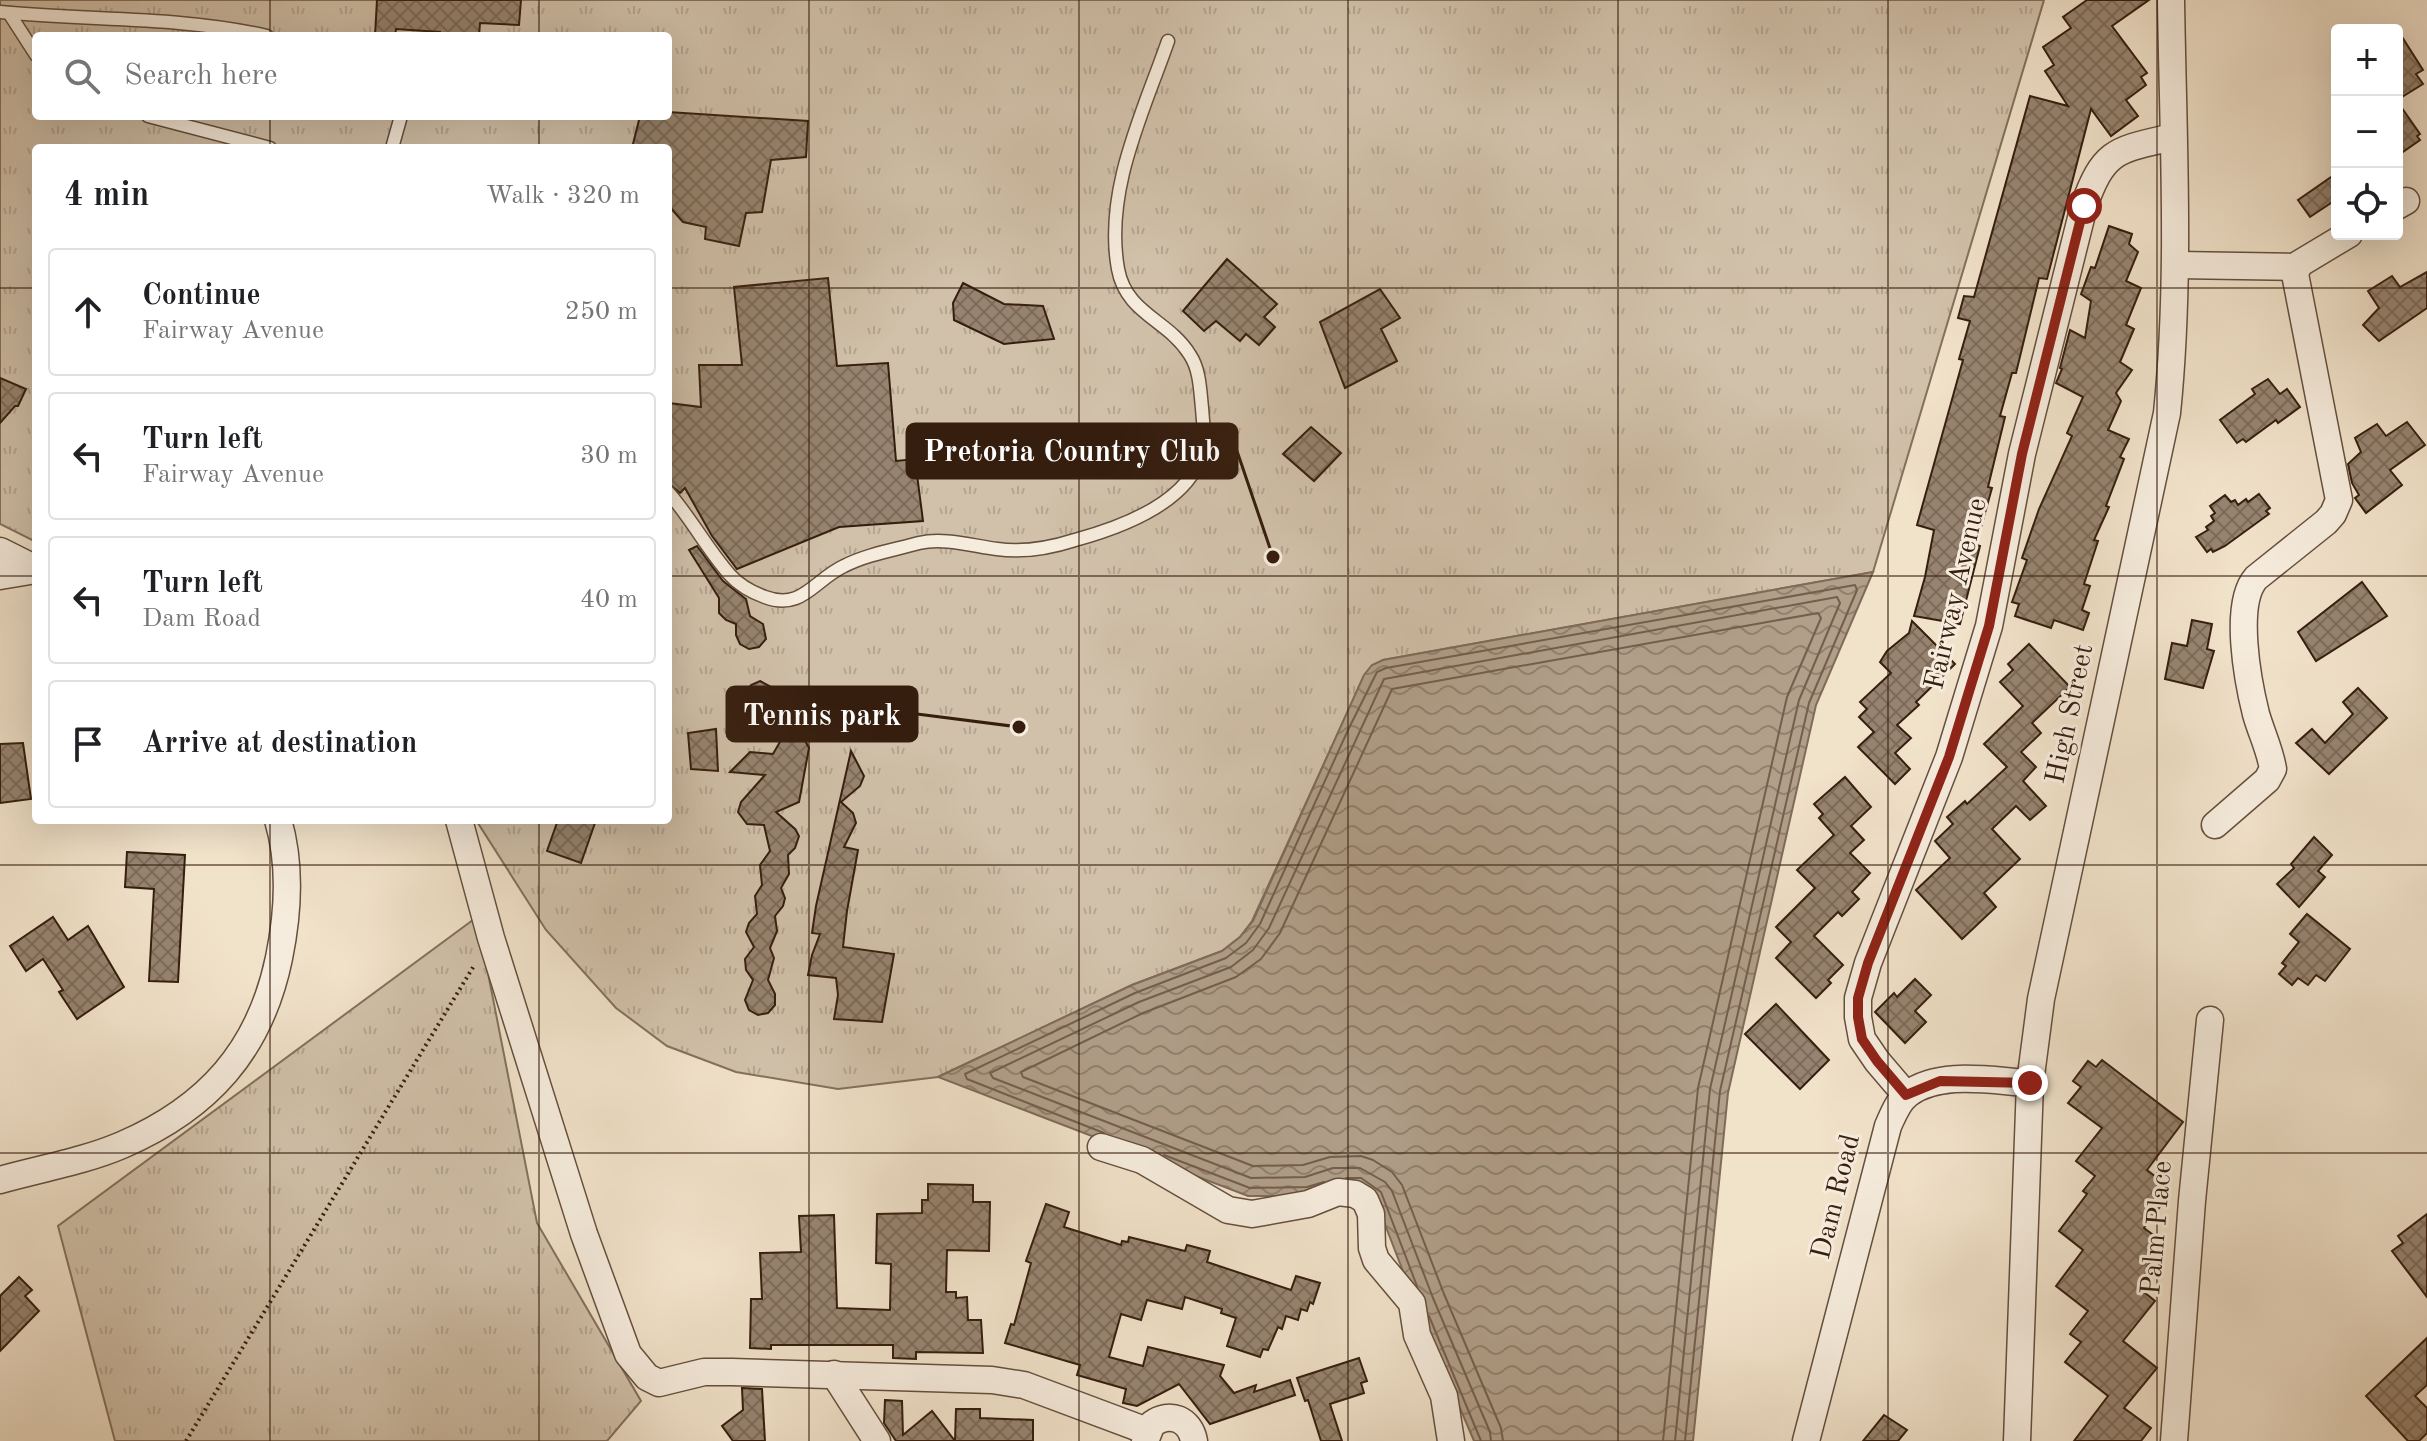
<!DOCTYPE html>
<html lang="en">
<head>
<meta charset="utf-8">
<style>
  body { margin:0; font-family:"Old Standard TT",serif; background:#f2f2f2; color:#202124 }
  .controls { position:absolute; right:24px; top:24px; display:grid; overflow:hidden; border-radius:8px; box-shadow:0 8px 32px #0002 }
  .controls button { width:72px; height:72px; display:grid; place-items:center; padding:0; border:0; border-bottom:2px solid #e0e0e0; background:#fff; color:#202124; font:40px sans-serif }
  .stop { position:absolute; width:24px; height:24px; margin:-18px; border:6px solid #8f2418; border-radius:50%; background:#fff }
  .stop.end { background:#8f2418; border-color:#fff; box-shadow:0 2px 8px #0008 }
  .list { margin:0; padding:0; list-style:none }
  h2 { display:flex; justify-content:space-between; align-items:center; height:104px; margin:0; padding:0 32px; font-size:34px }
  h2 small { font-size:26px; font-weight:400; color:#757577 }
  .list li { display:grid; grid-template-columns:52px 1fr auto; gap:24px; align-items:center; box-sizing:border-box; height:128px; margin:0 16px 16px; padding:0 16px; border:2px solid #e0e0e0; border-radius:8px }
  .list b { display:block; font-size:30px; white-space:nowrap }
  .list p { margin:0; font-size:26px; white-space:nowrap; color:#757577 }
  .list em { font-size:26px; font-style:normal; color:#757577 }
  .icon { flex:none; width:44px; height:44px; fill:none; stroke:currentColor; stroke-width:2; stroke-linecap:round; stroke-linejoin:round }
  .map { position:relative; flex:none; width:2427px; height:1441px; overflow:hidden }
  .search { position:absolute; background:#fff; box-shadow:0 8px 32px #0002; left:32px; top:32px; width:640px; height:88px; display:flex; align-items:center; gap:20px; box-sizing:border-box; padding:0 28px; border-radius:8px; color:#757577; font-size:30px }
  .panel { position:absolute; background:#fff; box-shadow:0 8px 32px #0002; left:32px; top:144px; width:640px; height:680px; border-radius:8px }
  .map>svg:first-child { display:block }
  .grass { fill:url(#grass-tufts); stroke:#84705c; stroke-width:2; fill-rule:evenodd }
  .water { fill:url(#water-waves); stroke:#806b59; stroke-width:2 }
  .lines { fill:none; stroke-linecap:round; stroke-linejoin:round }
  .shore { stroke:#745e4c; stroke-width:2 }
  .building { fill:url(#building-cross-hatch); stroke:#361e0f; stroke-width:2 }
  .lane-casing { stroke:#654f3e; stroke-width:15 }
  .street-casing { stroke:#654f3e; stroke-width:29 }
  .path { stroke:#361e0f; stroke-width:4; stroke-dasharray:2 4; stroke-linecap:butt }
  .lane { stroke:#f6ecdd; stroke-width:12 }
  .street { stroke:#f6ecdd; stroke-width:26 }
  .route { stroke:#8f2418; stroke-width:10 }
  .grid { fill:none; stroke:#361e0f; stroke-width:2; stroke-opacity:0.55 }
  .labels { text-anchor:middle; dominant-baseline:central; stroke-width:6; stroke-linejoin:round; paint-order:stroke }
  .street-label { font-size:28px; fill:#361e0f; stroke:#f6ecdd }
  .leader { fill:none; stroke:#361e0f; stroke-width:3 }
  .callout-dot { fill:#361e0f; stroke:#f6ecdd; stroke-width:3 }
  .callout { fill:#361e0f; stroke:#361e0f; stroke-width:3 }
  .callout-label { font-size:30px; text-anchor:middle; font-weight:bold; fill:#fff }
</style>
</head>
<body>
<div class="map">
<svg width="2427" height="1441" viewBox="0 0 2427 1441">
  <defs>
    <pattern id="grass-tufts" width="24" height="20" patternUnits="userSpaceOnUse" patternTransform="scale(2)"><rect width="24" height="20" fill="#d1c1aa"/><path d="M3 7l-1-3M5 7V3M7 7l1-3M15 17l-1-3M17 17v-4M19 17l1-3" fill="none" stroke="#b4a591"/></pattern>
    <pattern id="water-waves" width="16" height="10" patternUnits="userSpaceOnUse" patternTransform="scale(2)"><rect width="16" height="10" fill="#b19f8a"/><path d="M0 5q4-4 8 0t8 0" fill="none" stroke="#91816f"/></pattern>
    <pattern id="building-cross-hatch" width="8" height="8" patternUnits="userSpaceOnUse" patternTransform="scale(2)"><rect width="8" height="8" fill="#978470"/><path d="M0 0l8 8M0 8l8-8" fill="none" stroke="#7c6b5a"/></pattern>
  </defs>
  <rect width="100%" height="100%" fill="#f1e2ca"/>
  <filter id="stains"><feTurbulence type="fractalNoise" baseFrequency=".0025" numOctaves="4"/><feColorMatrix values="0 0 0 0 .2 0 0 0 0 .09 0 0 0 0 .02 0 0 0 .5 -.17"/></filter>
  <radialGradient id="worn" r=".72"><stop offset=".6" stop-color="#630" stop-opacity="0"/><stop offset="1" stop-color="#630" stop-opacity=".3"/></radialGradient>
  <g class="grass">
    <path d="M0 0H2044L1873 572 1383 660 1364 676 1252 921 1240 937 1222 951 1132 985 938 1077 838 1089 736 1072 667 1046 616 1008 546 930 476 820H668V148H36V542L0 524ZM36 36H668V116H36Z"/>
    <path d="M477 917 537 1223 641 1401 607 1441H115L58 1226Z"/>
  </g>
  <path class="water" d="M1873 572 1816 705 1728 1093 1693 1441H1474L1416 1305 1374 1196H1248L938 1077 1132 985 1222 951 1240 937 1253 921 1364 675 1372 665 1383 660Z"/>
  <g class="lines">
    <g class="shore">
      <path d="M1104 1133 967 1079 965 1074 1135 993 1226 958 1246 943 1260 924 1348 730 1377 672 1386 668 1855 585 1857 590 1809 703 1720 1091 1685 1441"/>
      <path d="M1164 1155 1250 1188 1307 1187 1324 1182"/>
      <path d="M1346 1178H1361L1381 1192 1417 1286"/>
      <path d="M1429 1316 1481 1441"/>
      <path d="M1491 1441 1490 1432 1433 1298 1392 1191 1385 1182 1360 1168H1333L1305 1177 1251 1178 993 1078 990 1073 1139 1002 1231 967 1253 950 1269 928 1384 679 1837 597 1840 603 1799 700 1710 1089 1675 1441"/>
      <path d="M1503 1441 1501 1428 1444 1294 1402 1185 1392 1172 1373 1160 1361 1156 1330 1157 1303 1165 1253 1166 1023 1077 1021 1072 1143 1013 1236 977 1261 959 1280 933 1392 689 1818 613 1821 618 1787 697 1698 1088 1663 1441"/>
    </g>
  </g>
  <g class="building">
    <path d="M377 0H521L519 25 480 23 479 36H440V32L396 29 395 36H375Z"/>
    <path d="M2087 0H2149L2112 26 2147 73 2141 77 2146 85 2126 100 2138 116 2111 136 2091 109 2047 279 2039 278 2016 373H2012L2000 416 2005 417 1988 487 1992 488 1976 545 1980 546 1960 624 1914 616 1925 577 1934 530 1917 525 1963 360 1959 359 1970 321 1958 318 1964 296 1974 297 2030 96 2068 106 2045 71 2054 65 2043 47 2071 28 2063 17Z"/>
    <path d="M2397 29 2423 70 2416 74 2423 84 2397 100Z"/>
    <path d="M2397 101 2420 134 2417 136 2420 140 2397 156Z"/>
    <path d="M668 112 808 121 806 157 771 160 762 212 746 213 739 246 705 239 706 227 683 222 668 205V148H632L640 116H668Z"/>
    <path d="M2337 173V199L2310 217 2298 200Z"/>
    <path d="M2109 226 2132 234 2129 244 2138 252 2126 281 2141 288 2126 325 2134 329 2120 362 2132 370 2116 393 2121 401 2108 430 2129 439 2120 457 2124 459 2106 506 2109 507 2094 540 2098 541 2084 584 2090 586 2082 610 2089 613 2083 630 2054 620 2051 628 2015 616 2019 604 2012 602 2027 560 2022 558 2039 509 2072 436 2067 433 2083 397 2056 383 2062 369 2060 368 2070 330 2085 338 2091 301 2081 294 2091 267 2095 268Z"/>
    <path d="M1227 259 1277 304 1264 317 1275 327 1259 345 1246 334 1240 341 1216 321 1204 331 1183 311Z"/>
    <path d="M2427 272V308L2379 341 2363 325 2379 308 2368 291 2392 276 2400 287Z"/>
    <path d="M828 278 837 366 888 363 896 461 915 459 923 521 839 527 737 569 712 536 685 488 680 493 668 483V403L701 407 699 365H742L734 287Z"/>
    <path d="M963 283 1004 304 1043 306 1054 339 1004 344 954 320 953 303Z"/>
    <path d="M1380 289 1400 318 1381 329 1397 361 1345 388 1320 322Z"/>
    <path d="M0 378 26 389 18 406H15L0 423Z"/>
    <path d="M2268 379 2280 394 2287 389 2300 407 2278 423 2276 420 2246 442 2243 439 2237 443 2220 420 2255 394 2252 389Z"/>
    <path d="M2407 422 2425 445 2390 470 2402 485 2366 513 2355 498 2359 495 2352 483 2348 464 2361 452 2355 438 2377 424 2386 436Z"/>
    <path d="M1311 427 1341 453 1314 481 1283 454Z"/>
    <path d="M2259 494 2270 508 2266 511 2269 514 2225 546 2213 552 2211 549 2207 552 2196 537 2208 530 2206 527 2214 521 2211 516 2215 513 2210 506 2225 495 2231 502 2235 500 2238 505 2246 499 2248 502Z"/>
    <path d="M697 546 723 581 746 599 750 616 763 624 766 639 759 647 749 649 740 644 736 635V624L726 620 719 613V598L689 550Z"/>
    <path d="M2362 582 2387 616 2316 661 2298 632Z"/>
    <path d="M2192 620 2212 624 2207 649 2214 651 2203 688 2165 679 2172 643 2187 646Z"/>
    <path d="M1912 621 1955 664 1916 702 1919 705 1897 725 1911 738 1895 753 1910 769 1895 784 1858 747 1874 732 1859 717 1867 709 1860 702 1891 673 1880 662 1887 651 1909 633Z"/>
    <path d="M2029 644 2070 687 2032 723 2041 733 2021 752 2036 767 2023 781 2046 806 2030 820 2016 806 1992 829 2020 859 1984 893 1996 907 1962 939 1916 890 1950 858 1935 841 1953 824 1947 817 1965 801 1967 804 2007 767 1984 744 2023 706 2000 682 2013 670 2008 664Z"/>
    <path d="M760 681 773 688 781 705 763 712 749 707 745 693 751 685Z"/>
    <path d="M2358 688 2387 718 2329 774 2296 743 2312 729 2325 743 2353 714 2343 702Z"/>
    <path d="M796 723 809 748 799 802 776 812 795 829 799 836 795 848 788 855 789 874 781 888 785 898 783 906 775 916 777 931 770 948 774 958 768 980 775 994V1005L768 1013 758 1015 749 1010 745 1000 753 980 746 970 745 959 754 947 746 932 749 923 757 914 755 896 762 885 760 865 770 851 764 825 747 824 738 812 741 802 765 775 730 772 750 752 773 754 781 740Z"/>
    <path d="M716 729 718 771 691 769 688 733Z"/>
    <path d="M23 743 31 799 0 803V744Z"/>
    <path d="M851 751 864 776 860 786 841 802 853 813 856 823 844 847 858 850 847 911 843 947 894 954 882 1022 834 1019 838 995 836 978 808 975 812 955 820 934 812 933 816 906Z"/>
    <path d="M1845 777 1871 807 1851 826 1864 840 1850 853 1870 873 1852 892 1859 899 1842 916 1838 912 1814 936 1843 965 1828 980 1831 983 1816 998 1776 958 1791 942 1776 927 1815 888 1797 870 1834 835 1819 818 1823 814 1814 804Z"/>
    <path d="M558 820H596L581 863 547 851Z"/>
    <path d="M2314 837 2332 855 2318 871 2325 877 2299 907 2277 884 2294 868 2291 864Z"/>
    <path d="M127 852 185 855 178 982 149 981 154 889 125 887Z"/>
    <path d="M2307 914 2350 949 2325 981 2316 975 2308 985 2298 978 2292 985 2279 974 2286 966 2282 963 2299 942 2290 934Z"/>
    <path d="M53 917 68 940 88 926 124 987 77 1019 59 992 63 990 43 959 26 971 10 946Z"/>
    <path d="M1915 979 1931 995 1915 1011 1926 1022 1905 1043 1875 1012 1894 993 1897 997Z"/>
    <path d="M1776 1004 1829 1060 1800 1089 1745 1034Z"/>
    <path d="M2102 1060 2183 1122 2147 1170 2165 1184 2154 1198 2162 1204 2144 1228 2164 1243 2147 1267 2149 1269 2144 1276 2146 1278 2139 1288 2155 1301 2123 1341 2157 1368 2124 1408 2151 1428 2141 1441H2074L2108 1396 2065 1362 2081 1342 2070 1334 2088 1311 2056 1286 2083 1250 2059 1231 2087 1194 2083 1191 2095 1176 2076 1161 2102 1128 2068 1103 2081 1087 2073 1081 2088 1061 2096 1067Z"/>
    <path d="M928 1184 973 1185V1202H990L989 1251 947 1250 946 1292H956V1298L967 1297 968 1320H981L983 1353 916 1352V1359L893 1358V1345H771V1349L750 1348 751 1299H762L760 1253 801 1252 799 1216 834 1215 837 1308 890 1310 891 1264 876 1263 877 1214 922 1213V1200H928Z"/>
    <path d="M1046 1204 1069 1212 1064 1227 1121 1245 1122 1241 1128 1242 1129 1237 1185 1251 1187 1245 1210 1251 1207 1262 1291 1290 1296 1276 1320 1283 1313 1304 1310 1302 1307 1311 1301 1309 1298 1320 1286 1316 1282 1329 1278 1327 1268 1350 1263 1349 1260 1357 1227 1346 1236 1318 1221 1313 1222 1309 1185 1297 1182 1309 1147 1300 1141 1320 1121 1314 1109 1357 1143 1366 1148 1347 1224 1365 1220 1376 1234 1393 1256 1385 1254 1392 1290 1380 1295 1395 1210 1424 1179 1384 1137 1406 1123 1403 1126 1389 1077 1375 1080 1365 1005 1343 1011 1324 1014 1325 1031 1263 1026 1261Z"/>
    <path d="M2427 1214V1297L2392 1251 2403 1243 2398 1236Z"/>
    <path d="M19 1277 32 1290 25 1296 39 1311 0 1351V1296Z"/>
    <path d="M2427 1338V1385L2415 1396 2427 1408V1433L2419 1441H2408L2366 1396Z"/>
    <path d="M1359 1358 1367 1381 1361 1383 1364 1393 1330 1404 1342 1441H1321L1308 1400 1305 1401 1297 1378Z"/>
    <path d="M742 1388 762 1389 765 1441H733L722 1426 743 1410Z"/>
    <path d="M885 1400 902 1401 903 1435 932 1411 955 1441 956 1409H980V1418L1033 1420V1441H896L884 1423Z"/>
    <path d="M1884 1415 1907 1430 1898 1441H1863Z"/>
  </g>
  <g class="lines">
    <g class="lane-casing">
      <g id="lane">
        <path d="M0 12C89 21 179 16 267 36"/>
        <path d="M9 13 36 55"/>
        <path d="M148 116 270 148"/>
        <path d="M392 148 401 116"/>
        <path d="M668 492C691 518 707 549 730 575 740 586 751 592 765 597 802 611 814 580 844 566 868 554 894 550 919 543 944 537 973 546 997 549 1024 553 1050 548 1075 540 1119 528 1186 504 1201 456 1206 441 1203 423 1202 408 1200 390 1200 370 1190 355 1169 320 1126 314 1118 269 1104 191 1143 113 1168 41"/>
      </g>
    </g>
    <g class="street-casing">
      <g id="street">
        <path d="M2397 206 2406 201"/>
        <path d="M2177 265 2297 267"/>
        <path d="M0 551 36 569"/>
        <path d="M0 576 36 570"/>
        <path d="M459 820 491 938 584 1234 628 1354 647 1377 659 1383 704 1372H732L992 1380 1024 1385 1147 1431"/>
        <path d="M2215 825 2267 780 2273 769C2270 750 2261 732 2256 714 2248 682 2233 604 2256 578L2326 522 2333 514 2339 500 2295 274 2299 264 2349 234"/>
        <path d="M1906 1095 1877 1061 1862 1039 1858 1017V998L1868 963 1949 757 1989 626 2022 454 2084 206C2104 149 2117 150 2173 137"/>
        <path d="M1101 1147 1142 1160 1228 1210 1252 1214 1308 1204 1338 1192 1355 1194 1365 1200 1371 1214 1372 1248 1376 1260 1412 1303 1417 1335 1444 1396 1451 1441"/>
        <path d="M0 1180C39 1169 85 1161 122 1145 208 1108 260 1050 279 958 288 914 291 864 278 820"/>
        <path d="M834 1374 877 1441"/>
        <path d="M1145 1441 1152 1424C1170 1411 1190 1419 1194 1441"/>
        <path d="M1806 1441 1888 1126C1893 1115 1898 1101 1908 1094 1940 1070 1992 1081 2030 1083"/>
        <path d="M2017 1441 2030 1083 2041 999 2167 413C2181 276 2173 138 2171 0"/>
        <path d="M2174 1441 2192 1201 2210 1020"/>
      </g>
    </g>
    <path class="path" d="M186 1441 475 964"/>
    <use href="#lane" class="lane"/>
    <use href="#street" class="street"/>
  </g>
  <g class="lines">
    <path class="route" d="M2030 1083 1940 1081 1906 1095 1877 1061 1862 1039 1858 1017V998L1868 963 1949 757 1989 626 2022 454 2084 206"/>
  </g>
  <path class="grid" d="M270 0V36M539 0V36M809 0V1441M1079 0V1441M1348 0V1441M1618 0V1441M1888 0V1441M2157 0V1441M270 116V148M539 116V148M0 288H36M668 288H2427M0 576H36M668 576H2427M270 820V1441M539 820V1441M0 865H2427M0 1153H2427"/>
  <g class="labels">
    <g class="street-label">
      <text transform="translate(1957 594) rotate(-77)">Fairway Avenue</text>
      <text transform="translate(2071 714) rotate(-78)">High Street</text>
      <text transform="translate(1837 1197) rotate(-76)">Dam Road</text>
      <text transform="translate(2158 1228) rotate(-85)">Palm Place</text>
    </g>
  </g>
  <path class="leader" d="M1273 557L1237 451M1019 727L917 714"/>
  <g class="callout-dot">
    <circle cx="1273" cy="557" r="8"/>
    <circle cx="1019" cy="727" r="8"/>
  </g>
  <g class="callout">
    <rect x="907" y="424" width="330" height="54" rx="8"/>
    <rect x="727" y="687" width="190" height="54" rx="8"/>
  </g>
  <g class="callout-label">
    <text x="1072" y="461">Pretoria Country Club</text>
    <text x="822" y="725">Tennis park</text>
  </g>
  <rect width="100%" height="100%" filter="url(#stains)"/>
  <rect width="100%" height="100%" fill="url(#worn)"/>
</svg>
<div class="controls">
<button>+</button>
<button>−</button>
<button><svg class="icon" aria-label="locate" viewBox="0 0 24 24"><circle cx="12" cy="12" r="6"/><path d="M12 2v4M12 18v4M2 12h4M18 12h4"/></svg></button>
</div>
<div class="stop" style="left:2084px;top:206px"></div>
<div class="stop end" style="left:2030px;top:1083px"></div>
<div class="search"><svg class="icon" aria-label="search" viewBox="0 0 24 24"><circle cx="10" cy="10" r="6"/><path d="M15 15l6 6"/></svg>Search here</div>
<section class="panel">
<h2>4 min<small>Walk · 320 m</small></h2>
<ul class="list">
<li><svg class="icon" aria-label="ahead" viewBox="0 0 24 24"><path d="M12 20V5M6 11l6-6 6 6"/></svg><div><b>Continue</b><p>Fairway Avenue</p></div><em>250 m</em></li>
<li><svg class="icon" aria-label="left" viewBox="0 0 24 24"><path d="M17 20v-9H6M10 6l-5 5 5 5"/></svg><div><b>Turn left</b><p>Fairway Avenue</p></div><em>30 m</em></li>
<li><svg class="icon" aria-label="left" viewBox="0 0 24 24"><path d="M17 20v-9H6M10 6l-5 5 5 5"/></svg><div><b>Turn left</b><p>Dam Road</p></div><em>40 m</em></li>
<li><svg class="icon" aria-label="arrive" viewBox="0 0 24 24"><path d="M6 21V4h12l-3 4 3 4H6"/></svg><div><b>Arrive at destination</b></div></li>
</ul>
</section>
</div>
</body>
</html>
